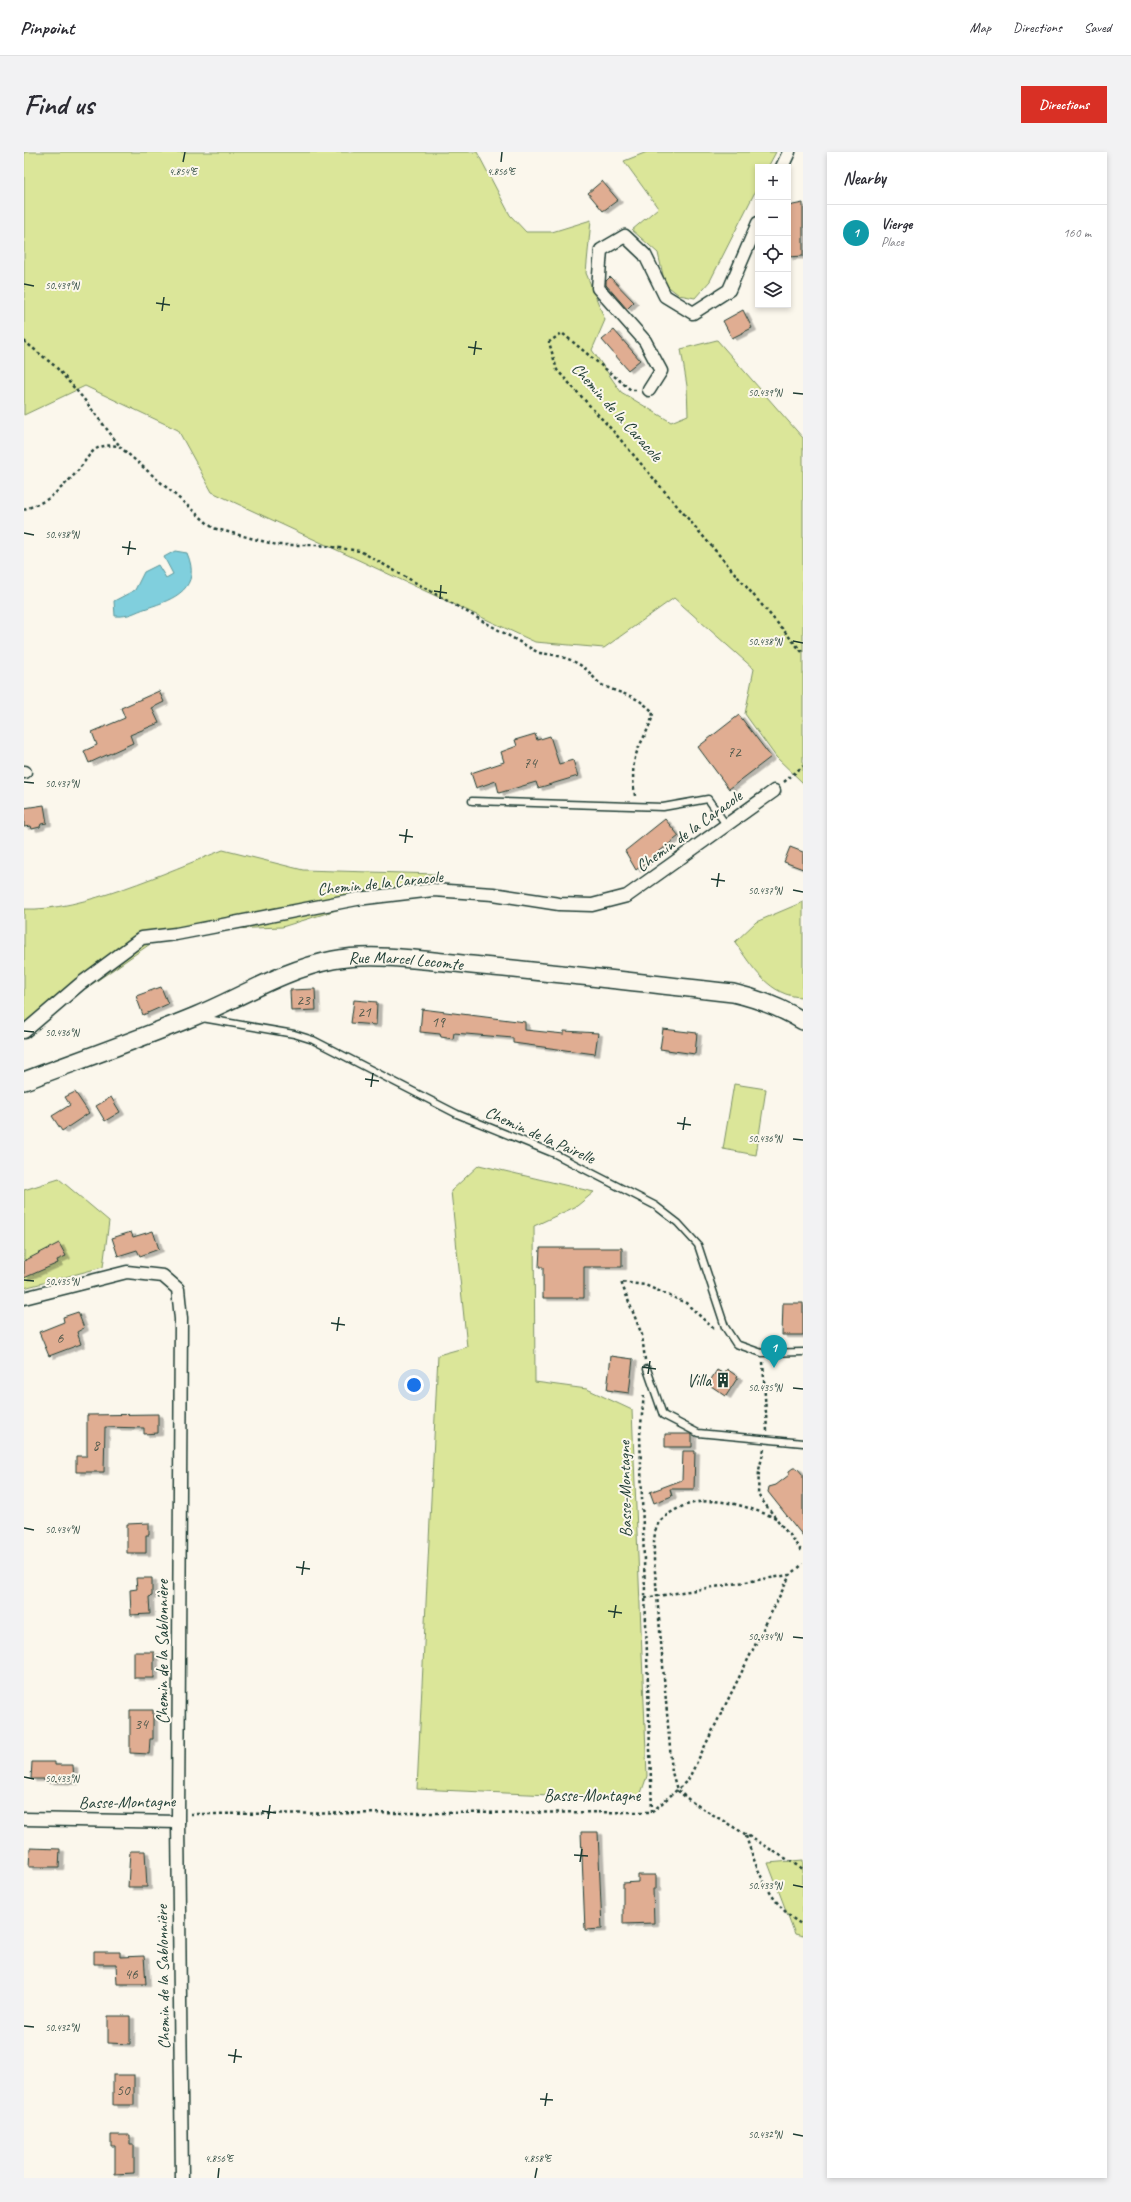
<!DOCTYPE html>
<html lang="en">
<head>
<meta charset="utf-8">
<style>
  body { margin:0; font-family:Caveat,sans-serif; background:#f2f2f3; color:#2b2b33 }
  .controls { position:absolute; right:12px; top:12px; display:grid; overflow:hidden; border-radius:0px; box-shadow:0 2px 6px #0003 }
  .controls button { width:36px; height:36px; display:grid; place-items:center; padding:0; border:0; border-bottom:1px solid #e1e1e2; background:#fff; color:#2b2b33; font:20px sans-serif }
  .you { position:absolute; left:390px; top:1233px; width:14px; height:14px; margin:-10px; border:3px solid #fff; border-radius:50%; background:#1a73e8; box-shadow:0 0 0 6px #1a73e833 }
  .badge { display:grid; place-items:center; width:26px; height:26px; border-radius:50%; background:#d93025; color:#fff; font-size:13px; font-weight:700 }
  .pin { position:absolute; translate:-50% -33px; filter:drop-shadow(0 1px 2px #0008) }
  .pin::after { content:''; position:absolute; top:21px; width:14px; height:12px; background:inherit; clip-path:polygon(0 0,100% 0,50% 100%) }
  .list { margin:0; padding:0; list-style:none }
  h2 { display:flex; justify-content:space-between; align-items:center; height:52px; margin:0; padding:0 16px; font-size:17px }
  h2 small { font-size:13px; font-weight:400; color:#7c7c81 }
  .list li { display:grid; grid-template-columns:26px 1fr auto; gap:12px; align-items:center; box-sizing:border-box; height:56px; padding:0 16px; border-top:1px solid #e1e1e2 }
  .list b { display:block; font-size:15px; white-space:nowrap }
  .list p { margin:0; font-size:13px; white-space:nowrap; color:#7c7c81 }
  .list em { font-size:13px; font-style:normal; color:#7c7c81 }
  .icon { flex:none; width:22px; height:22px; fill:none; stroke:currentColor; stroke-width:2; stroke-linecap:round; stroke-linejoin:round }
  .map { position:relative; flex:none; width:779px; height:2026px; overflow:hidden; border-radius:0px }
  header { display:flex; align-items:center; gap:24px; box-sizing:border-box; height:56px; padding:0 20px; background:#fff; border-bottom:1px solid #e1e1e2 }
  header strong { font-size:19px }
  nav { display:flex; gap:22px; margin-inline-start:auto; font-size:14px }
  .intro { display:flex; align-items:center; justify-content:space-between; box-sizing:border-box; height:96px; padding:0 24px }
  h1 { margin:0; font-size:28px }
  .button { padding:10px 18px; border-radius:0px; background:#d93025; color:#fff; font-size:14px; font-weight:700 }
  main { display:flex; gap:24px; padding:0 24px }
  aside { flex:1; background:#fff; border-radius:0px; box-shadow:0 2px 6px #0003 }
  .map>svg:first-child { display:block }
  .green { fill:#dbe699; stroke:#7d9266 }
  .water { fill:#80cfdd; stroke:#599599 }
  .building { fill:#e0ad92; stroke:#1f3d34; filter:url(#shadow) }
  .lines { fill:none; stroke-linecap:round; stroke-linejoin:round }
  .lane-casing { stroke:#1f3d34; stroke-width:9 }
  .street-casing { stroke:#1f3d34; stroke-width:15 }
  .secondary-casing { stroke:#1f3d34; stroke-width:20 }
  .path { stroke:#1f3d34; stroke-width:2.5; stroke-dasharray:3 3; stroke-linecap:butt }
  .lane { stroke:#fbf7ec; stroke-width:6 }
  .street { stroke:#fbf7ec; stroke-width:12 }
  .secondary { stroke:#fbf7ec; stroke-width:17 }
  .ticks { fill:none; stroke:#1f3d34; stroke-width:1.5 }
  .labels { text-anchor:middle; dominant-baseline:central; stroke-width:4; stroke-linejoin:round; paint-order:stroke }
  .number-label { font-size:15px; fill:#4f594c }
  .street-label { font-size:17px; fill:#1f3d34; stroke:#fbf7ec }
  .poi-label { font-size:17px; fill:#1f3d34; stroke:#fbf7ec; text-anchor:end }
  .ticks-label { font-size:10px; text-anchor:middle; fill:#1f3d34; stroke:#fbf7ec; stroke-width:4; stroke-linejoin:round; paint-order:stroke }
</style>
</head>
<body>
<header>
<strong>Pinpoint</strong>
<nav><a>Map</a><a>Directions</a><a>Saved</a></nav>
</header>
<div class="intro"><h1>Find us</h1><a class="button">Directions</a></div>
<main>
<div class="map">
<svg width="779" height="2026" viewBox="0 0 779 2026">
  <defs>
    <filter id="shadow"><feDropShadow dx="4.5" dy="2.5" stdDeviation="0" flood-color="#0004"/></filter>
  </defs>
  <rect width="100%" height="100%" fill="#fbf7ec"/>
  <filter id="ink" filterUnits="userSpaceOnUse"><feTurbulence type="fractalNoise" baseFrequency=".025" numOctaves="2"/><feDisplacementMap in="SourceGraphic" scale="8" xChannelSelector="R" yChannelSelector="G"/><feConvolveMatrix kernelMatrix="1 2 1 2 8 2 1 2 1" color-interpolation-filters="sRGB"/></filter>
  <g filter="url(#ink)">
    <g class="green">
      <path d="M0 0H453L486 63 502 80H528L567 68 562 121 581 168 568 198 597 240 647 270 664 263 663 234 657 197 693 188 779 286V631L752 605 721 562 730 517 650 446 580 496 511 490 188 340 154 278 61 234 0 263Z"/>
      <path d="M623 0H752L744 15H734V34L686 129 671 146 655 143 641 132 634 101 608 78 634 56 600 9Z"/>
      <path d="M199 698 279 718 413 722 364 742 258 775 204 777 129 790 0 879V757C57 760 144 719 199 698Z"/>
      <path d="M779 750V845C746 845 728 815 711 790L732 770Z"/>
      <path d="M710 932 742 937 732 1003 699 997Z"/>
      <path d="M455 1013 570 1040 553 1054 510 1074 511 1230 563 1237 608 1258 623 1624 615 1647 393 1637 414 1203 443 1195 427 1039Z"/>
      <path d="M35 1027 85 1069 79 1115 0 1136V1038Z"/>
      <path d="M779 1708V1784L771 1782 744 1711Z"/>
    </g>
    <path class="water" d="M151 399 163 401C178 436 151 447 123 456 110 460 106 465 91 464L90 449 111 438 120 420 134 413 142 426 149 422 140 405Z"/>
    <g class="building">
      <path d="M578 29 594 48 579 59 564 41Z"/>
      <path d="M779 51V104L764 105V54Z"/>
      <path d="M586 125 610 150 603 157 582 133V129Z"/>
      <path d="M719 158 728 176 708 186 699 169Z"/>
      <path d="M590 178 616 208 604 218 578 188Z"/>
      <path d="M135 539 140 550 128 556 135 571 106 583 109 591 65 611 60 599 73 593 68 580 101 566 97 556Z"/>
      <path d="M715 563 747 605 705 637 674 595Z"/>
      <path d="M511 582 513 588 526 584 535 612 549 608 554 624 514 636 512 630 475 641 472 629 452 636 447 621 480 610 477 600 493 594 491 588Z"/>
      <path d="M20 653 23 671 17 672 16 675 8 677 7 674 0 675V656Z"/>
      <path d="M641 667 655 684 612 718 601 699Z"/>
      <path d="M766 695 779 700V717L760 710Z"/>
      <path d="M137 835 144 852 119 863 112 844Z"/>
      <path d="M291 837 292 858 267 859 266 838Z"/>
      <path d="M330 848 353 850 352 873 327 871Z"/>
      <path d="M398 857 501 870V878L540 882V879L574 881 571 902 489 891V886L430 881 429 887 417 885 416 882 396 880Z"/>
      <path d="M639 877 673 881 671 902 636 897Z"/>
      <path d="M51 940 65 961 38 979 28 964 46 953 41 945Z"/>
      <path d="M87 945 96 960 81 969 72 954Z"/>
      <path d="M129 1079 135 1097 116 1104 113 1098 94 1104 88 1086 107 1080 109 1085Z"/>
      <path d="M35 1091 42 1104 33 1108 34 1111 0 1126V1109Z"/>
      <path d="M516 1096H598V1115H560V1146H519V1115H515Z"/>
      <path d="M759 1151H779V1183H758Z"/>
      <path d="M54 1160 60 1176 53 1180 57 1192 25 1204 15 1180 40 1170 39 1165Z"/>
      <path d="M587 1204 609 1207 605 1241 583 1238Z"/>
      <path d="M703 1217 714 1225 702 1244 684 1232 693 1218 700 1222Z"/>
      <path d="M134 1262V1281L120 1282V1276L81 1275 80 1320H52V1304H63V1263Z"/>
      <path d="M641 1282H666L668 1283V1295H641Z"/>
      <path d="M659 1299H671L670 1337H646L648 1344 630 1351 626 1340 658 1328Z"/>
      <path d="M769 1316H773L779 1323V1384L744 1340 745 1335 752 1333 765 1323V1319Z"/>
      <path d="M125 1371V1383H122V1401H103V1372Z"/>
      <path d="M112 1426H128V1444L125 1445 126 1462 107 1463 106 1438 113 1437Z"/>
      <rect x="110" y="1500" width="20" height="26"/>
      <path d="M106 1558H129V1587H126L125 1602 106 1601Z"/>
      <path d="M8 1610H31V1613H49L50 1630 20 1629V1627H7Z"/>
      <path d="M557 1680H574L578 1777 561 1778Z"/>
      <path d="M6 1696 36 1697 35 1715H5Z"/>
      <path d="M106 1699H121L123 1735H104Z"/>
      <path d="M614 1723H632V1737H629L630 1771 599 1772V1731L614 1730Z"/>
      <path d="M70 1800H96V1805L120 1804 122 1832H93L92 1812H70Z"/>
      <path d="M84 1864H106V1892L84 1891Z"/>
      <rect x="89" y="1923" width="21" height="30"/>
      <path d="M87 1983H106V1993H110V2021L91 2022V1994H87Z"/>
    </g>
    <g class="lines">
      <g class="lane-casing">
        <g id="lane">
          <path d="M448 649 639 655 684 647 703 674"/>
          <path d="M178 866 270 882 289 888 433 962 531 1002 632 1054 654 1071 674 1093 701 1175 712 1192 738 1201 779 1200"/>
          <path d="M623 1217 639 1263 674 1281 779 1291"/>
        </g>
      </g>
      <g class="street-casing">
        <g id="street">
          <path d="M758 15 765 0"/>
          <path d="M625 238 637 219 621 189 574 136 577 98 601 84 621 103 641 144 669 161 705 138 734 71"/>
          <path d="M0 620H1"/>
          <path d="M0 880 56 832 118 786 152 782 333 747 409 738 469 742 535 752 568 753 603 744 750 639"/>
          <path d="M0 1146 103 1120 139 1124 154 1137 157 1167 154 1670 158 2026"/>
          <path d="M0 1667 154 1670"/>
        </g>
      </g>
      <g class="secondary-casing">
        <g id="secondary">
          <path id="s1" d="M0 929C56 908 113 888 169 865 216 846 258 818 309 808 350 800 406 809 448 813 535 821 622 831 709 841 735 847 756 855 779 869"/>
        </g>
      </g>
      <g class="path">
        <path d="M0 189 32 215 59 246 95 293"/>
        <path d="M612 238H607L538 181 525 190 533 218 589 279 779 501"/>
        <path d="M0 358C8 354 18 351 25 346 34 339 43 331 50 323 66 306 66 290 95 294L189 376 253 393H295L336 399 515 501C534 503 548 506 563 518 568 523 573 530 578 533 600 544 610 541 629 560 627 577 615 590 611 606 608 619 609 631 611 644"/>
        <path d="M760 630 779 614"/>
        <path d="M621 1208 618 1183 597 1130 621 1133 662 1151 691 1178"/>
        <path d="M739 1210 743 1279"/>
        <path d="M740 1297 735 1318 734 1343 779 1401"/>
        <path d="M752 1366C719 1353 684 1340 651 1358 644 1362 636 1367 633 1374 629 1385 630 1397 630 1408L648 1620 653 1638 668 1650 779 1717"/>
        <path d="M621 1446 765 1423"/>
        <path d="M628 1660 664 1628 766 1423 779 1412"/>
        <path d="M166 1662 628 1660 616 1283 620 1242"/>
        <path d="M722 1684C732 1717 747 1755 779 1773"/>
      </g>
      <use href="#lane" class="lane"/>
      <use href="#street" class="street"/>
      <use href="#secondary" class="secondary"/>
    </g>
  </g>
  <path class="ticks" d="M159 10 161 0M477 10 478 0M0 132 10 134M132 151 146 153M138 159 140 145M444 195 458 197M450 203 452 189M769 241 779 242M0 381 10 383M98 395 112 397M104 403 106 389M410 439 423 441M416 447 417 433M769 489 779 491M0 630 10 631M375 683 389 685M381 691 383 677M687 727 701 729M693 735 695 721M769 738 779 740M0 879 10 880M341 927 355 929M347 935 349 921M653 971 667 973M659 978 661 965M769 987 779 988M0 1128 10 1129M307 1171 321 1173M313 1179 315 1165M618 1215 632 1217M624 1222 626 1209M769 1236 779 1237M0 1376 10 1378M272 1415 286 1417M278 1423 280 1409M584 1459 598 1461M590 1466 592 1453M769 1485 779 1486M0 1625 10 1627M238 1659 252 1661M244 1667 246 1653M550 1703 564 1704M556 1710 558 1697M769 1733 779 1735M0 1874 10 1875M204 1903 218 1905M210 1911 212 1897M516 1947 529 1948M521 1954 523 1941M769 1982 779 1984M194 2026 195 2016M511 2026 513 2016"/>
  <defs>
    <g id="building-bare" transform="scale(1.2)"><path d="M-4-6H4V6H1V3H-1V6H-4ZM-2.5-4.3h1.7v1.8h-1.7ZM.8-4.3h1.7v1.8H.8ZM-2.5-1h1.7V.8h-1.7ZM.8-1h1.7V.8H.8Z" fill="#1f3d34" stroke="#fbf7ec" stroke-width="2.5" paint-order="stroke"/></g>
  </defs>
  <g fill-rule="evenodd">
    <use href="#building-bare" x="699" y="1228"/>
  </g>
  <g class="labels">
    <g class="number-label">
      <text x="710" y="600">72</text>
      <text x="506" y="611">74</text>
      <text x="279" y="848">23</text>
      <text x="340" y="860">21</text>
      <text x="414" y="870">19</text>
      <text x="36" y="1186">6</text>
      <text x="72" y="1293">8</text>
      <text x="117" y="1572">34</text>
      <text x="107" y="1822">46</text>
      <text x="99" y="1938">50</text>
    </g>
    <g class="street-label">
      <text transform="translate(593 260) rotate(48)">Chemin de la Caracole</text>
      <text transform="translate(665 679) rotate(-36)">Chemin de la Caracole</text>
      <text transform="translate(356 731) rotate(-6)">Chemin de la Caracole</text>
      <text stroke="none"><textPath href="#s1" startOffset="405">Rue Marcel Lecomte</textPath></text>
      <text transform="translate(516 983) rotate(24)">Chemin de la Pairelle</text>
      <text transform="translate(601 1337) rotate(-91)">Basse-Montagne</text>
      <text transform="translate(138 1500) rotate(-90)">Chemin de la Sablonnière</text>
      <text x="568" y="1643">Basse-Montagne</text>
      <text transform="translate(103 1650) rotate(-1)">Basse-Montagne</text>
      <text transform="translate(139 1825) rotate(-91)">Chemin de la Sablonnière</text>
    </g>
    <g class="poi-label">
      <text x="687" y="1228">Villa</text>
    </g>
  </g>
  <g class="ticks-label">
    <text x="159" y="23">4.854°E</text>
    <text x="477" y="23">4.856°E</text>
    <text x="38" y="137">50.439°N</text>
    <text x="741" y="244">50.439°N</text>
    <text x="38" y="386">50.438°N</text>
    <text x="741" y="493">50.438°N</text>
    <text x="38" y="635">50.437°N</text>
    <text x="741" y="742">50.437°N</text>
    <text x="38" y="884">50.436°N</text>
    <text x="741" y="990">50.436°N</text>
    <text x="38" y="1133">50.435°N</text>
    <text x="741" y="1239">50.435°N</text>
    <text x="38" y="1381">50.434°N</text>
    <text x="741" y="1488">50.434°N</text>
    <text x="38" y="1630">50.433°N</text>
    <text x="741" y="1737">50.433°N</text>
    <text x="38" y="1879">50.432°N</text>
    <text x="741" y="1986">50.432°N</text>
    <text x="195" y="2010">4.856°E</text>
    <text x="513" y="2010">4.858°E</text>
  </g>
</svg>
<div class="controls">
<button>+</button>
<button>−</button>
<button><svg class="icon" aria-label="locate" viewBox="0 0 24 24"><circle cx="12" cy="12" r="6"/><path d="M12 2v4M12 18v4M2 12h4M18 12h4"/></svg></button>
<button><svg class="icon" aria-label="layers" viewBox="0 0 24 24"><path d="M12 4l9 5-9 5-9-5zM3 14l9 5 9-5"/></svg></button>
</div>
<div class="you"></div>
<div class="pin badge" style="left:750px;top:1216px;background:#0f9aa8">1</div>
</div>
<aside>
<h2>Nearby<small></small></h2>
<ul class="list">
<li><span class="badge" style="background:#0f9aa8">1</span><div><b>Vierge</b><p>Place</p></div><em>160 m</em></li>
</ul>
</aside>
</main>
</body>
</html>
